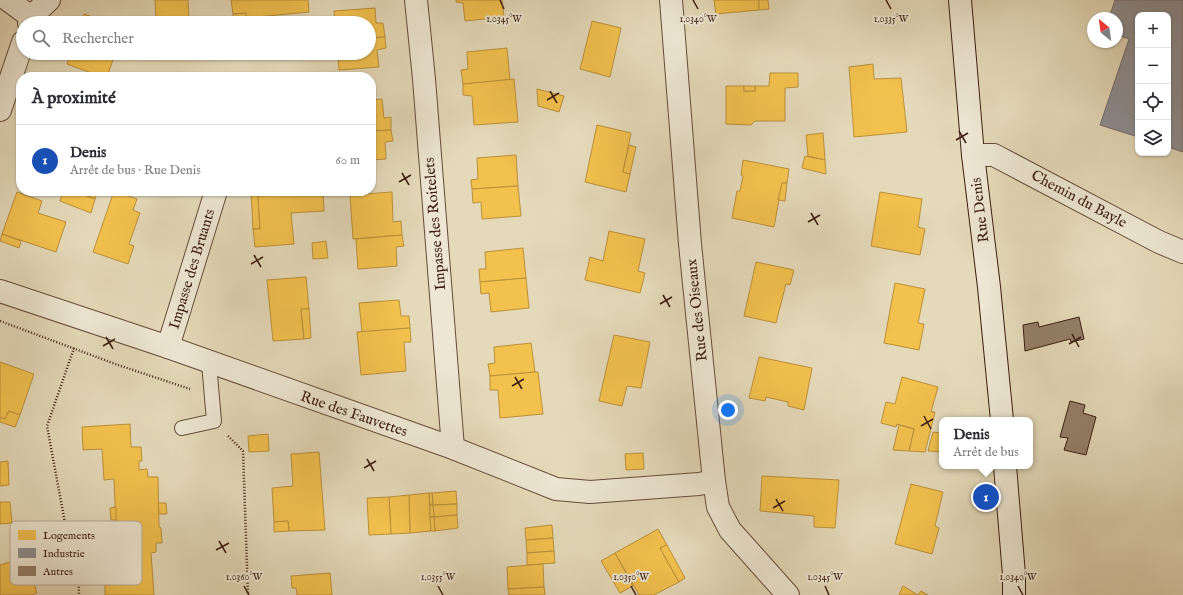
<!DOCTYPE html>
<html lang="fr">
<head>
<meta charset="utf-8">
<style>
  body { margin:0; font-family:"IM FELL English",serif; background:#f2f2f3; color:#2b2b33 }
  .controls { position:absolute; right:12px; top:12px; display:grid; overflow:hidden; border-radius:8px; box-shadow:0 1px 3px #0004 }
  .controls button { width:36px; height:36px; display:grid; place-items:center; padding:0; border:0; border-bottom:1px solid #e1e1e2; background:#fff; color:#2b2b33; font:20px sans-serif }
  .compass { position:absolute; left:1087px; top:12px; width:36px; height:36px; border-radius:50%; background:#fff; box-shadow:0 1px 3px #0004; rotate:331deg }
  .you { position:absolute; left:728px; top:410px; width:14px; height:14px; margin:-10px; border:3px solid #fff; border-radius:50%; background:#1a73e8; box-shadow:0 0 0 6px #1a73e833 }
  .badge { display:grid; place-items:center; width:26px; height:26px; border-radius:50%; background:#8f2418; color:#fff; font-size:13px; font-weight:700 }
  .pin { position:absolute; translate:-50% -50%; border:2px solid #fff; box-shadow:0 1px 4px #0006 }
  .popup { position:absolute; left:939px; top:417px; width:94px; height:52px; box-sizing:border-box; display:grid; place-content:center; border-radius:8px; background:#fff; filter:drop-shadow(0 1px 3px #0005); font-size:13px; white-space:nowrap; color:#7c7c81 }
  .popup b { font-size:15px; color:#2b2b33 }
  .popup::after { content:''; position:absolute; left:50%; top:100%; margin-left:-8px; border:8px solid transparent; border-top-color:#fff }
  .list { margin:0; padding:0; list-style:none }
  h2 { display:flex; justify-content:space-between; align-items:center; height:52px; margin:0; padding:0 16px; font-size:17px }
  h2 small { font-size:13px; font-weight:400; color:#7c7c81 }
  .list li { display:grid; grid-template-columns:26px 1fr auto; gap:12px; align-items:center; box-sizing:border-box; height:72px; padding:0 16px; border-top:1px solid #e1e1e2 }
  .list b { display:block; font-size:15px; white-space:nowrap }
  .list p { margin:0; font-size:13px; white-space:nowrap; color:#7c7c81 }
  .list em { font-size:13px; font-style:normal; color:#7c7c81 }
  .icon { flex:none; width:22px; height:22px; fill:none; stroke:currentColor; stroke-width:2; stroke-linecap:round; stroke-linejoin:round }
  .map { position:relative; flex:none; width:1183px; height:595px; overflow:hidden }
  .search { position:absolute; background:#fff; box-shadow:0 1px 3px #0004; left:16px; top:16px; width:360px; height:44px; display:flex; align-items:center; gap:10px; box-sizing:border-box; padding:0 14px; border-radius:22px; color:#7c7c81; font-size:15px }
  .panel { position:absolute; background:#fff; box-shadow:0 1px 3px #0004; left:16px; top:72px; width:360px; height:124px; border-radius:16px }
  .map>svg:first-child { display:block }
  .homes { fill:#f2c14e; stroke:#bb903b }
  .industry { fill:#8d8d92; stroke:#746c6b }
  .building { fill:#937f68; stroke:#3b1e10 }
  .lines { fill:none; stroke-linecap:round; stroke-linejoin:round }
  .lane-casing { stroke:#654d3a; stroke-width:16 }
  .street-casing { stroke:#654d3a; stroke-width:24 }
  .secondary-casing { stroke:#3b1e10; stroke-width:24 }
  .path { stroke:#3b1e10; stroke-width:2.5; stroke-dasharray:1 2; stroke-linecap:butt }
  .lane { stroke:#ede6d2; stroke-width:14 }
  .street { stroke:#ede6d2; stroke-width:22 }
  .secondary { stroke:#ede6d2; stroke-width:22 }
  .ticks { fill:none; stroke:#3b1e10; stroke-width:1.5 }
  .labels { text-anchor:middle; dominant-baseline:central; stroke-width:4; stroke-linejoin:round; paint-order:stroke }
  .street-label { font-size:15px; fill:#3b1e10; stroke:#ede6d2 }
  .key { fill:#ede6d2; stroke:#b8aa98; stroke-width:1 }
  .key-label { font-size:11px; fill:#3b1e10 }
  .ticks-label { font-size:10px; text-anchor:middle; fill:#3b1e10; stroke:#ede6d2; stroke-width:4; stroke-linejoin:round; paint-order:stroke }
</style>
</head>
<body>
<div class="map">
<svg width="1183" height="595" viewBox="0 0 1183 595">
  <rect width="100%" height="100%" fill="#e4d9b9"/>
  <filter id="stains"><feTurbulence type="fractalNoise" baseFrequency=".005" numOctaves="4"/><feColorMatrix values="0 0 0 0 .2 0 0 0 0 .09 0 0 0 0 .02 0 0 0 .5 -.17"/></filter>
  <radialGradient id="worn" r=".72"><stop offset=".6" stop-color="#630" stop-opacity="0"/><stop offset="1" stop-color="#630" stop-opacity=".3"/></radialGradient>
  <g class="homes">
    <path d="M155 0H188L189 23H156Z"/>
    <path d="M231 0H308L309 12 246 18V13L233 14Z"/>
    <path d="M456 0H502L504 17 465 21 463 3 456 2Z"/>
    <path d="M714 0H759V10L716 14Z"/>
    <path d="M759 0H768L769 9 759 10Z"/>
    <path d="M375 8 376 23H383L385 37 369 38V23H335L334 11Z"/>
    <path d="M246 13V18L233 19V14Z"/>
    <path d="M84 14 110 23H81Z"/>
    <path d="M592 21 621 28 610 77 580 69Z"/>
    <path d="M385 37 386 48 377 50 379 67 339 70 338 53H369V38Z"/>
    <path d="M507 48 510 80 463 84 461 70 468 69 467 52Z"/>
    <path d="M71 53H112L115 54 107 77H102L67 64Z"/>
    <path d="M873 64 874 79 901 78 907 132 854 137 849 67Z"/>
    <path d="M770 73H798V87L785 88V121H755L751 125 726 124V86H744V91H755V86H769Z"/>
    <path d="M514 79 518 122 474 125 472 96 463 95V84Z"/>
    <rect x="744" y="86" width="11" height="5"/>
    <path d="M537 89 564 96 559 112 538 106Z"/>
    <path d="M382 99 384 118 391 117V130L371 131V100Z"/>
    <path d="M597 125 631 133 623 172 630 174 626 192 585 182Z"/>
    <path d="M391 130 393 141 385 142 386 159 371 160V131Z"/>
    <path d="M823 133 825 160 808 156 806 135Z"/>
    <path d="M629 145 636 147 630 174 623 172Z"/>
    <path d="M516 155 518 186 472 189 471 180 478 179 477 158Z"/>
    <path d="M805 156 825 160 826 174 802 168Z"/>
    <path d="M743 160 789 169 787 183H782L774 227 732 218 737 191H740L743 176 741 175Z"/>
    <path d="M782 183H787L785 201 778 200Z"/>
    <path d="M518 186 521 216 482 219 481 202 473 203 472 189Z"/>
    <path d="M63 191H72L95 199 91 213 60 201Z"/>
    <path d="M75 191H98L95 199Z"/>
    <path d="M114 191 137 199 133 210 140 213 129 244 134 246 128 264 93 252Z"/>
    <path d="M251 191H275V195L258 196 260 229H253Z"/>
    <path d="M275 191H323L324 211 291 213 294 244 255 247 253 229H260L258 196 275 195Z"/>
    <path d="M17 192 42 201 38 213 66 222 56 252 2 234Z"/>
    <path d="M392 192 393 222 401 221 402 235 353 239 350 195Z"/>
    <path d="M880 192 922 199 918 227 925 229 920 255 871 246Z"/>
    <path d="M609 231 645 239 638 271 645 273 640 293 585 280 590 257 603 261Z"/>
    <path d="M2 234 21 241 19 248 0 241Z"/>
    <path d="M402 235 404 246 396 247 397 266 358 269 356 239Z"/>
    <path d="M326 241 328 258 313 259 312 243Z"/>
    <path d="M523 248 526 278 480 282 479 269H486L485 252Z"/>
    <path d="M756 262 794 270 790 285 786 284 776 323 744 316Z"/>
    <path d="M306 277 309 309H301L304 339 273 341 267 280Z"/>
    <path d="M526 278 529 308 491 312 489 293 481 294 480 282Z"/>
    <path d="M895 283 925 289 918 323 924 324 919 350 884 343Z"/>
    <path d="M399 300 401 316H409L410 328 362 332 359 303Z"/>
    <path d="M301 309H309L311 338 304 339Z"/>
    <path d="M410 328 411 342H404L406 371 361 375 357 332Z"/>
    <path d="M614 335 650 342 641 388 627 386 622 406 599 401Z"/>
    <path d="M531 343 535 372 490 376 488 364 495 363 494 347Z"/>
    <path d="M759 357 812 368 804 410 788 406V402L766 397 765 401 749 398Z"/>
    <path d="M0 362 34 374 20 415 9 411 5 419 0 417Z"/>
    <path d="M535 372H538L543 414 500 418 498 390H490V376Z"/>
    <path d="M902 377 938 387 931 412H935L925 452 909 451 914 429 897 424 896 427 881 423 886 402 895 404Z"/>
    <path d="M9 411 20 415 15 427 0 422V417L5 419Z"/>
    <path d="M130 424 131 447H141L142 461H139V470L147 469 148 477H158L159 527 161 528 162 543H156V552L151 553 154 595H105V579H107L106 549H117L114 479 104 480 102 449 83 450 82 427Z"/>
    <path d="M899 425 914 429 909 451 893 450Z"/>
    <path d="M933 432 942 433V452L928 451Z"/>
    <path d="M268 434 269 451 249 452 248 436Z"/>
    <path d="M319 452 325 530 289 531 288 521 274 522 272 488 293 486 291 454Z"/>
    <path d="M643 453 644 469 626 470 625 454Z"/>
    <path d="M8 461 9 485 0 486V462Z"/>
    <path d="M762 476 839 480 835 528 814 527V516L760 511Z"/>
    <path d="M911 484 943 492 935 526 939 528 932 554 895 544Z"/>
    <path d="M456 491 457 504 433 505 432 493Z"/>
    <path d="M429 493H432L433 505H430Z"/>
    <path d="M429 493 431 531 410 533 409 495Z"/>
    <path d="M409 495 410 533 391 534 389 497Z"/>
    <path d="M389 497 391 534 369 535 367 498Z"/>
    <path d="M0 502H10L12 523 0 524Z"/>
    <path d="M158 503H166L167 514H159Z"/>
    <path d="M457 504V515L434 517 433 505Z"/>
    <path d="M430 505H433L434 517H430Z"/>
    <path d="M116 507V520H111L110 508Z"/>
    <path d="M457 515 458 528 435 531 434 517Z"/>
    <path d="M430 517H434L435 531H431Z"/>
    <path d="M288 521 289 531 274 532V522Z"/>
    <path d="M552 525 553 538 526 540 525 528Z"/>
    <path d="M658 529 667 545 660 548 679 582 654 595H639L615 553Z"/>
    <path d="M553 538 554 551 527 553 526 540Z"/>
    <path d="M667 545 685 578 679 582 660 548Z"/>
    <path d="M554 551 555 563 527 565V553Z"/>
    <path d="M615 553 633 586 620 593 601 561Z"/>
    <path d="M26 557 37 593 32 595H0V565Z"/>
    <path d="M543 564 544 587 508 589 507 567Z"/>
    <path d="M330 573 332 595H297L296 588H292L291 576Z"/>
    <path d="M903 586 918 595 921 591 928 595H899Z"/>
    <path d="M544 587 545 595H509L508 589Z"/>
  </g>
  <path class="industry" d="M1115 0H1183V152L1168 147V15H1138V137L1100 125 1129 39 1117 35V18H1109Z"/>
  <g class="building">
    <path d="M1079 317 1084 339 1071 342 1070 339 1025 351 1023 325 1038 322 1039 327Z"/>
    <path d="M1070 401 1085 405 1083 413 1096 417 1086 455 1064 450 1068 438 1060 437Z"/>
  </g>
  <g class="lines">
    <g class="lane-casing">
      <path id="lane" d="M182 428 214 421 209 363"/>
    </g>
    <g class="street-casing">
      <g id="street">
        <path d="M8 0 31 17 29 23"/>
        <path d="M416 0 424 79 453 448"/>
        <path d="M671 0 690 244 714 481 718 507 730 530 788 595"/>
        <path d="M31 17 49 0"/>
        <path d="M0 110 23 42"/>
        <path d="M973 155H994L1159 242 1183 252"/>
        <path d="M0 291 168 347 453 448 556 489 590 492 699 484 714 481"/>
        <path d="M168 347 216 191"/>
      </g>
    </g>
    <g class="secondary-casing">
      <g id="secondary">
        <path d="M960 0 973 155 989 287 1002 420"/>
        <path d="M1005 466 1014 575V595"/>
      </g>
    </g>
    <g class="path">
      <path d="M0 321 118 365 190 389"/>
      <path d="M74 348 47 426 65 523 77 539 79 595"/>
      <path d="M228 436 243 451 248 595"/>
    </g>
    <use href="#lane" class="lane"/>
    <use href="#street" class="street"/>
    <use href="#secondary" class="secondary"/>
  </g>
  <path class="ticks" d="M500 0 504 9M693 0 698 9M886 0 891 9M550 91 557 103M547 100 559 93M959 131 966 143M956 140 968 133M402 173 409 185M399 182 411 175M811 213 818 225M808 222 820 215M254 255 261 267M251 264 263 257M663 295 670 307M660 304 672 297M1072 334 1079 347M106 337 113 349M1069 344 1081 337M103 346 115 339M515 377 522 389M512 386 524 379M924 416 931 429M921 426 933 419M367 459 374 471M364 468 376 461M776 499 783 511M773 508 785 501M219 541 226 553M216 550 229 543M244 586 249 595M438 586 443 595M631 586 636 595M825 586 829 595M1018 586 1023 595"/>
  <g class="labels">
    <g class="street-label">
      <text transform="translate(1079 199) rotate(28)">Chemin du Bayle</text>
      <text transform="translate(980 210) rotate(-97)">Rue Denis</text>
      <text transform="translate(435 224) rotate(-95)">Impasse des Roitelets</text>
      <text transform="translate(192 269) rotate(-73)">Impasse des Bruants</text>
      <text transform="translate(697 310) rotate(-96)">Rue des Oiseaux</text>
      <text transform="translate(354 414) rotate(19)">Rue des Fauvettes</text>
    </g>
  </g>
  <rect x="10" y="521" width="132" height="64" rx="6" class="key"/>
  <rect x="18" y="530" width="18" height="10" fill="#f2c14e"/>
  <rect x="18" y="548" width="18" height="10" fill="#8d8d92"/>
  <rect x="18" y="566" width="18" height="10" fill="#937f68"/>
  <g class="key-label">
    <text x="43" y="539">Logements</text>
    <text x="43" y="557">Industrie</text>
    <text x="43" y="575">Autres</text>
  </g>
  <g class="ticks-label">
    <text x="504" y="22">1.0345°W</text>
    <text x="698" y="22">1.0340°W</text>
    <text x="891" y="22">1.0335°W</text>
    <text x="244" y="580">1.0360°W</text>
    <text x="438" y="580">1.0355°W</text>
    <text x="631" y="580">1.0350°W</text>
    <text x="825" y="580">1.0345°W</text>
    <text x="1018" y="580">1.0340°W</text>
  </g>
  <rect width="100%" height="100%" filter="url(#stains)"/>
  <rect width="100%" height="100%" fill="url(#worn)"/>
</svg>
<div class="controls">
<button>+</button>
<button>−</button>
<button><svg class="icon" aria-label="locate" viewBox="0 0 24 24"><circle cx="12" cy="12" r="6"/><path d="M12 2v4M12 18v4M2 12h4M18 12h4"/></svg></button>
<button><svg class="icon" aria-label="layers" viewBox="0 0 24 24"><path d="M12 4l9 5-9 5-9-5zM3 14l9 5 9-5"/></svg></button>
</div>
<svg class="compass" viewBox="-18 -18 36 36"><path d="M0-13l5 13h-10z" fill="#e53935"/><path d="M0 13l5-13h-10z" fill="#7c7c81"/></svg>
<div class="you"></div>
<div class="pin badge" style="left:986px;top:497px;background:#1a4fb4">1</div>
<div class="popup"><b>Denis</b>Arrêt de bus</div>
<div class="search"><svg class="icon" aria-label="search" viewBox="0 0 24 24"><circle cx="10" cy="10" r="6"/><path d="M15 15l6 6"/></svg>Rechercher</div>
<section class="panel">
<h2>À proximité<small></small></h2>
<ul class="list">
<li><span class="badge" style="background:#1a4fb4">1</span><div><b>Denis</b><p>Arrêt de bus · Rue Denis</p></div><em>60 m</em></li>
</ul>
</section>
</div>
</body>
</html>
